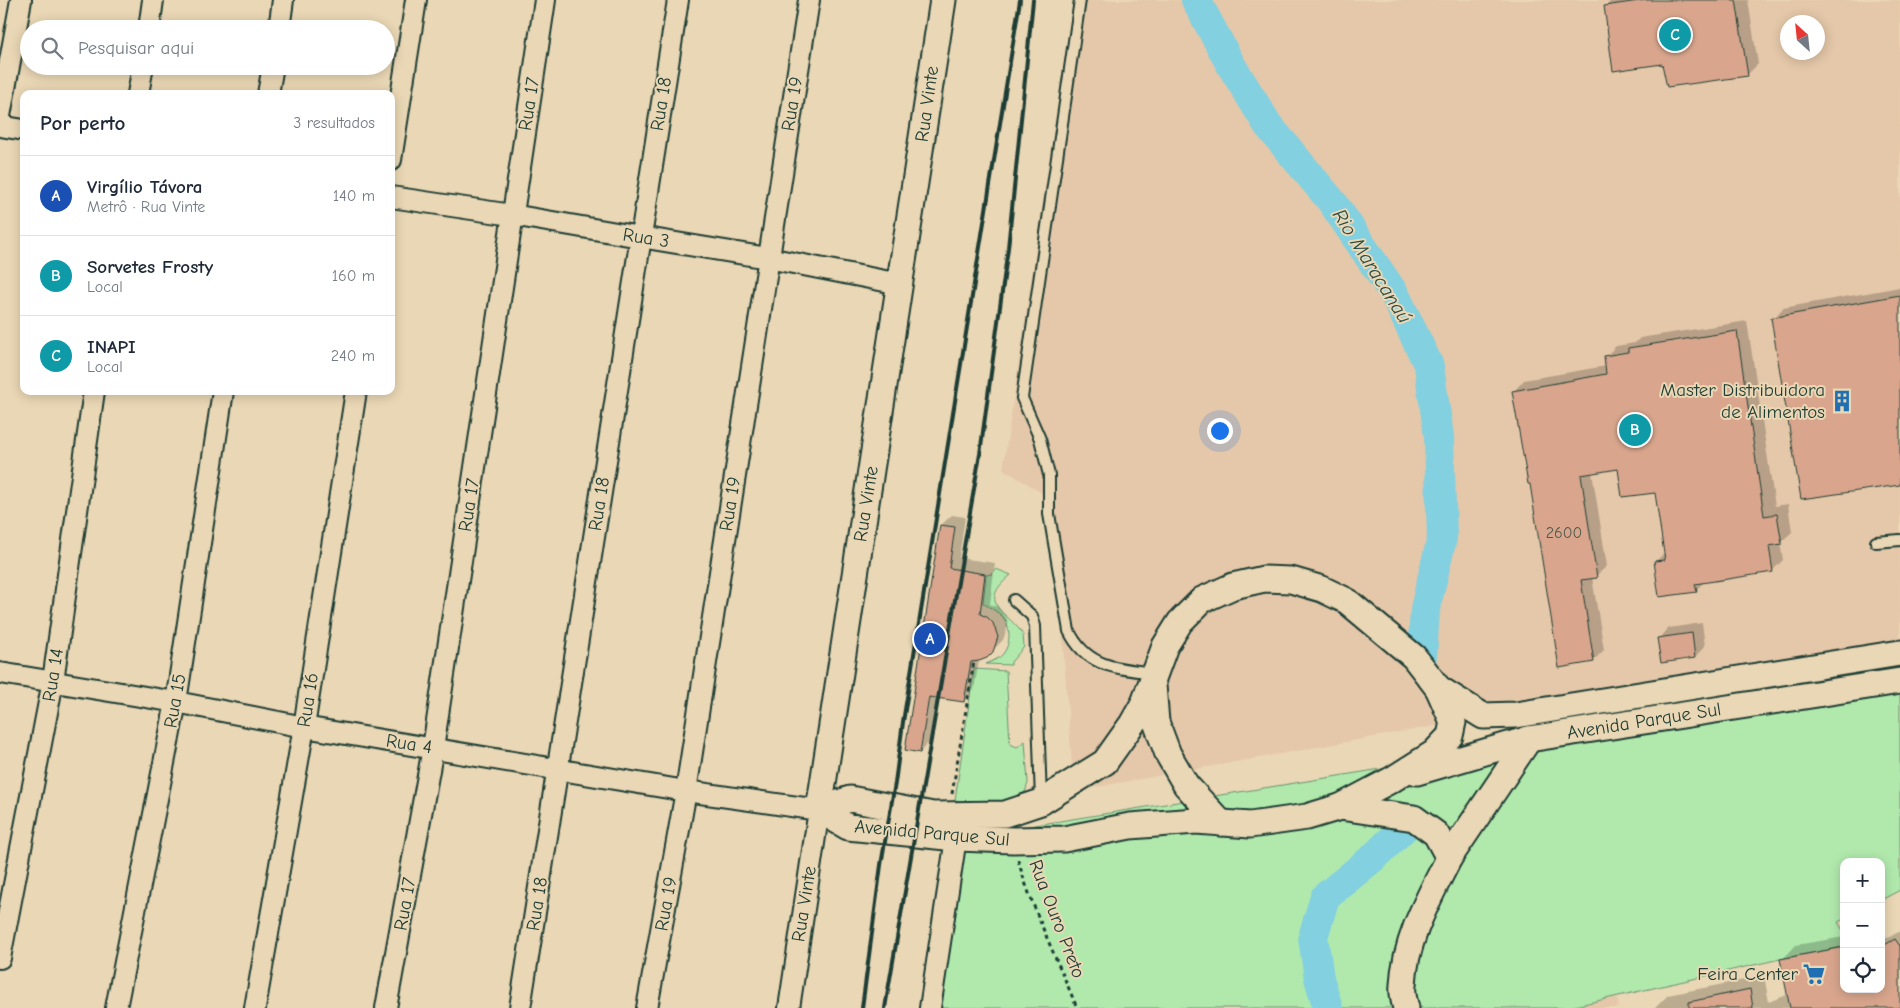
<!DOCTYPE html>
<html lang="pt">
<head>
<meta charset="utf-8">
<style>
  body { margin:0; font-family:"Comic Neue",sans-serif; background:#f2f2f3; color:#1f2937 }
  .controls { position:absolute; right:15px; bottom:15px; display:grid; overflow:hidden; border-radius:10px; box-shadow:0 2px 12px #0003 }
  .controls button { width:45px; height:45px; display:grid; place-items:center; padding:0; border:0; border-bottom:1px solid #e0e1e3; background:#fff; color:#1f2937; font:25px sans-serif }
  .compass { position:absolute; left:1780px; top:15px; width:45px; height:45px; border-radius:50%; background:#fff; box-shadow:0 2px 12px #0003; rotate:333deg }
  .you { position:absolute; left:1219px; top:430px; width:18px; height:18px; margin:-12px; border:4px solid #fff; border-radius:50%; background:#1a73e8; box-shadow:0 0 0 8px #1a73e833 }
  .badge { display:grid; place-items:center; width:32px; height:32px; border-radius:50%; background:#ea580c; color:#fff; font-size:16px; font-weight:700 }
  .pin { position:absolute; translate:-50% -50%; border:2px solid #fff; box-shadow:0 1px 5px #0006 }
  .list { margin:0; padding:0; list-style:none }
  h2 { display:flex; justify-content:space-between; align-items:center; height:65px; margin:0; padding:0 20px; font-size:21px }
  h2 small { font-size:16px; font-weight:400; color:#747a83 }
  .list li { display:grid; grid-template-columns:32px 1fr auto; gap:15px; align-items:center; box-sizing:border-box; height:80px; padding:0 20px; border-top:1px solid #e0e1e3 }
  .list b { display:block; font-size:19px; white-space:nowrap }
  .list p { margin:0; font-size:16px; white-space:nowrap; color:#747a83 }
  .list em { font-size:16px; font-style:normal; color:#747a83 }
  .icon { flex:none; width:28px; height:28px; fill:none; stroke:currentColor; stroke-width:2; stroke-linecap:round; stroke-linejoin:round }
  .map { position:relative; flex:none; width:1900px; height:1008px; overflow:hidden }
  .search { position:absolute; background:#fff; box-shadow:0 2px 12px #0003; left:20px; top:20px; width:375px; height:55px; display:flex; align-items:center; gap:12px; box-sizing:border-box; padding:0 18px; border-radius:28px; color:#747a83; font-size:19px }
  .panel { position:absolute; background:#fff; box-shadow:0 2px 12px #0003; left:20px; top:90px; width:375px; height:305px; border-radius:10px }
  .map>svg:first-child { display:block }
  .built { fill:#e5c8a9; fill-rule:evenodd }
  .green { fill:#b1e9ad; stroke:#689370 }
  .shadow { fill:#0003 }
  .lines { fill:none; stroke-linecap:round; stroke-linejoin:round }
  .river { stroke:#82d0e0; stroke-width:30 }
  .building { fill:#d9a68d; stroke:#1f3d34 }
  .service-casing { stroke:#1f3d34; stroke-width:14 }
  .minor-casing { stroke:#1f3d34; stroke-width:24 }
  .tertiary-casing { stroke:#1f3d34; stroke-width:29 }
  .path { stroke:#1f3d34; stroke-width:3; stroke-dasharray:4 4; stroke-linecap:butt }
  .service { stroke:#ead7b5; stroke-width:10 }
  .minor { stroke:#ead7b5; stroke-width:20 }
  .tertiary { stroke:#ead7b5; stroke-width:25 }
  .rail { stroke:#1f3d34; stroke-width:4 }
  .labels { text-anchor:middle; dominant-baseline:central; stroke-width:4; stroke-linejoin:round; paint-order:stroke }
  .number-label { font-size:16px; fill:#4e574a }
  .street-label { font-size:19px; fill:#1f3d34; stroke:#ead7b5 }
  .poi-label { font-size:19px; fill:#1f3d34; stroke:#ead7b5; text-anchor:end }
  .water-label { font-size:20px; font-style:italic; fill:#294c45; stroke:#ead7b5 }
</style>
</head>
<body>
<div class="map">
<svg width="1900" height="1008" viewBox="0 0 1900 1008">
  <rect width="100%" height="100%" fill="#ead7b5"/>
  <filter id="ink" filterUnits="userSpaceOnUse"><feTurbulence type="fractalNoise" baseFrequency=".02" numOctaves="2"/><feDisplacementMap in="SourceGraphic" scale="10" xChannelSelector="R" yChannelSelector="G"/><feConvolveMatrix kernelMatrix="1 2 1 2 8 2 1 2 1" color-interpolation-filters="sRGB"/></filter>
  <g filter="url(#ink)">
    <g class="built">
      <path d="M1073 0H1900V642L1074 791 1052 499 1003 469ZM1788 22H1818V52H1788Z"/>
      <path d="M1617 996 1619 1008H1566Z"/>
    </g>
    <g class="green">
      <path d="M996 569 1011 575C974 605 1010 612 1023 635L1024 647 1011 662V665L986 664C992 661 999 659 1003 654 1011 644 1011 627 1003 617 997 611 990 608 983 603L986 575 992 574Z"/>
      <path d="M974 669 1006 671 1010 744 1017 747 1025 741 1028 783 1025 792 1017 796 991 805 955 800Z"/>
      <path d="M1900 685V890L1881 900V862H1844V919L1838 922 1844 932V947L1780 959 1566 1008H932L959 832 1017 828Z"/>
    </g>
    <g class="shadow">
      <path d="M1612 0H1748L1758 64 1747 75 1663 62 1605 7Z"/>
      <path d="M1900 287V483L1773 319 1783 308Z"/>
      <path d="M1747 321 1775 506 1788 504 1792 532 1780 543 1783 560 1772 571 1705 581 1696 590 1655 562 1665 552 1656 491 1619 467 1592 472 1607 566 1596 576 1592 577 1604 650 1593 661 1531 482 1514 391 1524 380 1606 366 1605 357 1616 346 1635 343 1640 338Z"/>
      <path d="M952 515 965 517 959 558 995 563 990 604 998 607 1007 619 1008 626 1003 640 986 657 979 660 974 690 963 701 937 697 930 741 920 752 941 525Z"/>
      <path d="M1702 623 1705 646 1695 657 1659 638 1669 628Z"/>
      <path d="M1900 931V1008H1655L1668 995 1764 976 1769 1002 1788 994 1782 960 1796 945 1844 937V989H1881V938H1888Z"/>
    </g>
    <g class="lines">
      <g class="river">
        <path d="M1196 0 1231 65 1268 125 1333 203 1395 295 1429 366 1439 437 1442 538 1425 609 1422 657"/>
        <path d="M1328 1008 1319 978 1313 937 1325 897 1374 857 1410 822"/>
      </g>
    </g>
    <g class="building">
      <path d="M1646 0H1736L1748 76 1667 87 1662 64 1613 71 1604 6Z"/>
      <path d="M1900 295V485L1801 499 1771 318Z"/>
      <path d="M1737 331 1764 516 1777 514 1782 544 1769 546 1773 572 1695 584 1697 592 1659 597 1654 561 1665 560 1655 493 1622 497 1618 469 1581 475 1597 578 1581 580 1594 662 1559 668 1530 484H1528L1512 391 1606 374 1604 356 1628 352V348Z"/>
      <path d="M940 525 955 527 949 568 985 574 980 614 987 617 993 623 998 637 993 652 987 658 979 661 971 662 964 702 929 697 920 753 905 750Z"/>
      <path d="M1692 633 1695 658 1661 663 1657 638Z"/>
      <path d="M1895 939 1900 946V1008H1790L1780 959 1844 947V989H1881V947Z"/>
      <path d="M1750 989 1753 1008H1689V1002Z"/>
    </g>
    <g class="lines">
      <g class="service-casing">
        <g id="service">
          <path d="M1080 0 1022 398 1040 439 1049 475V514L1069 631C1087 668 1117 668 1154 673"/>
          <path d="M1876 542 1900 540"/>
          <path d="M1014 600 1032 616 1035 626 1041 801"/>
        </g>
      </g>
      <g class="minor-casing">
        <g id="minor">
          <path d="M149 29 153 0"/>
          <path d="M279 29 283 0"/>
          <path d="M138 94 143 66"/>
          <path d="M268 94 273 66"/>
          <path d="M0 116 21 0"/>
          <path d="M0 126 24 130"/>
          <path d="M391 160 416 0"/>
          <path d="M391 197 512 215 640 237 768 258 900 284"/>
          <path d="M0 673 176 702 304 727 686 791 819 810 789 1008"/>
          <path d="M0 958 53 681 94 391"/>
          <path d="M116 1008 176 702 223 391"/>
          <path d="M255 1008 304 727 356 391"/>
          <path d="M386 1008 433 748 545 0"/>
          <path d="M520 1008C575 672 624 336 678 0"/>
          <path d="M647 1008 686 791 809 0"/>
          <path d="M930 1008 956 838"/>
        </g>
      </g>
      <g class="tertiary-casing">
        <g id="tertiary">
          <path d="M1153 685 1156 722 1168 754 1186 785 1221 823"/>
          <path d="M1417 772 1529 739 1900 681"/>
          <path d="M1340 807 1414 818 1436 834 1449 858C1429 898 1405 939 1403 985 1402 992 1404 1001 1406 1008"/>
          <path d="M819 810 850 799 933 815 1005 814 1041 802 1105 762 1132 724 1144 703 1165 646 1180 622 1202 600 1233 586 1264 579 1291 580 1322 589 1347 601 1414 657 1438 688 1483 716 1516 715 1900 653"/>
          <path d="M819 810 943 0"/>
          <path d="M819 810 848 827 956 838 1013 840 1064 839 1130 826 1196 821 1250 825 1307 817 1340 807 1393 779 1434 753 1450 736 1453 722 1438 688"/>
          <path d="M1449 858 1529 739"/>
        </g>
      </g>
      <g class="path">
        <path d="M952 794 974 661"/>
        <path d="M1018 860C1033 911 1057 959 1077 1008"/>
      </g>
      <use href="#service" class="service"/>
      <use href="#minor" class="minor"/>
      <use href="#tertiary" class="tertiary"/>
      <g class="rail">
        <path d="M862 1008 881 865 895 783 903 722 1020 0"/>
        <path d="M885 1008 980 454 1008 248 1033 0"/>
      </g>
    </g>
  </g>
  <defs>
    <g id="building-bare" transform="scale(1.725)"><path d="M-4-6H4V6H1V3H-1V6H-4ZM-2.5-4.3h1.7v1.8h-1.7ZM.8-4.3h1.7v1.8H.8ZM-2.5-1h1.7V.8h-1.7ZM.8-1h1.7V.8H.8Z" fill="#1f6fb2" stroke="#ead7b5" stroke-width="2.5" paint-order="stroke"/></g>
    <g id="supermarket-bare" transform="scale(1.725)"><path d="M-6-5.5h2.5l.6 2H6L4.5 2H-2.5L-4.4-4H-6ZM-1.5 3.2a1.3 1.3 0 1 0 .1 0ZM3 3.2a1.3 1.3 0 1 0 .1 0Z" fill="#1f6fb2" stroke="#ead7b5" stroke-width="2.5" paint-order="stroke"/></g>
  </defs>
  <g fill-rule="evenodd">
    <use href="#building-bare" x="1842" y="401"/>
    <use href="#supermarket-bare" x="1814" y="974"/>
  </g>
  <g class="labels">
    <g class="number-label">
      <text x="1564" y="533">2600</text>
    </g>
    <g class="street-label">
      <text transform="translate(529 104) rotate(-81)">Rua 17</text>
      <text transform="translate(661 104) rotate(-81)">Rua 18</text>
      <text transform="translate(792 104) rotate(-81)">Rua 19</text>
      <text transform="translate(927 104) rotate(-82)">Rua Vinte</text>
      <text transform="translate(646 238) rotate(9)">Rua 3</text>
      <text transform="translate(599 504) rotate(-81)">Rua 18</text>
      <text transform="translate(730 504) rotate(-81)">Rua 19</text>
      <text transform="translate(866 504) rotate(-81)">Rua Vinte</text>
      <text transform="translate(469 505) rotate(-81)">Rua 17</text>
      <text transform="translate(53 675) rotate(-81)">Rua 14</text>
      <text transform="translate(308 700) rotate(-81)">Rua 16</text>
      <text transform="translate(175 701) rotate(-80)">Rua 15</text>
      <text transform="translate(1644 721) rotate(-9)">Avenida Parque Sul</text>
      <text transform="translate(409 744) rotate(9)">Rua 4</text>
      <text transform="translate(932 833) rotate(5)">Avenida Parque Sul</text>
      <text transform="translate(405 904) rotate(-80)">Rua 17</text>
      <text transform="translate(537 904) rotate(-81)">Rua 18</text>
      <text transform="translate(666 904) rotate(-80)">Rua 19</text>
      <text transform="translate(804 904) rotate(-81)">Rua Vinte</text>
      <text transform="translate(1057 919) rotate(69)">Rua Ouro Preto</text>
    </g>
    <g class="poi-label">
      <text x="1825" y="390">Master Distribuidora<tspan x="1825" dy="22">de Alimentos</tspan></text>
      <text x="1798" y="974">Feira Center</text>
    </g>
    <g class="water-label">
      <text transform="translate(1372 266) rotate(58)">Rio Maracanaú</text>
    </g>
  </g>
</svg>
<div class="controls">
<button>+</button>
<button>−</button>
<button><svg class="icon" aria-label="locate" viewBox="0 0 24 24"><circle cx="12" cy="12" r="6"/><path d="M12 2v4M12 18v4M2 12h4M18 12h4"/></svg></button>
</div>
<svg class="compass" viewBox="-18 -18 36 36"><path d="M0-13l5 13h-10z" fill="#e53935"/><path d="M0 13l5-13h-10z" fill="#747a83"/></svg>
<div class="you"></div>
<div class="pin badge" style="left:930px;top:639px;background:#1a4fb4">A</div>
<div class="pin badge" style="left:1635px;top:430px;background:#0f9aa8">B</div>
<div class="pin badge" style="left:1675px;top:35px;background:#0f9aa8">C</div>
<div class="search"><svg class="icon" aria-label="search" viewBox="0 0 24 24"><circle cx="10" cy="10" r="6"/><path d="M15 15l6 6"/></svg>Pesquisar aqui</div>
<section class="panel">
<h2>Por perto<small>3 resultados</small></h2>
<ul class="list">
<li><span class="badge" style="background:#1a4fb4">A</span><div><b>Virgílio Távora</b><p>Metrô · Rua Vinte</p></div><em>140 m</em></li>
<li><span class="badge" style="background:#0f9aa8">B</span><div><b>Sorvetes Frosty</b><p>Local</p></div><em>160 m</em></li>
<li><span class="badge" style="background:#0f9aa8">C</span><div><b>INAPI</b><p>Local</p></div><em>240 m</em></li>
</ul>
</section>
</div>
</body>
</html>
